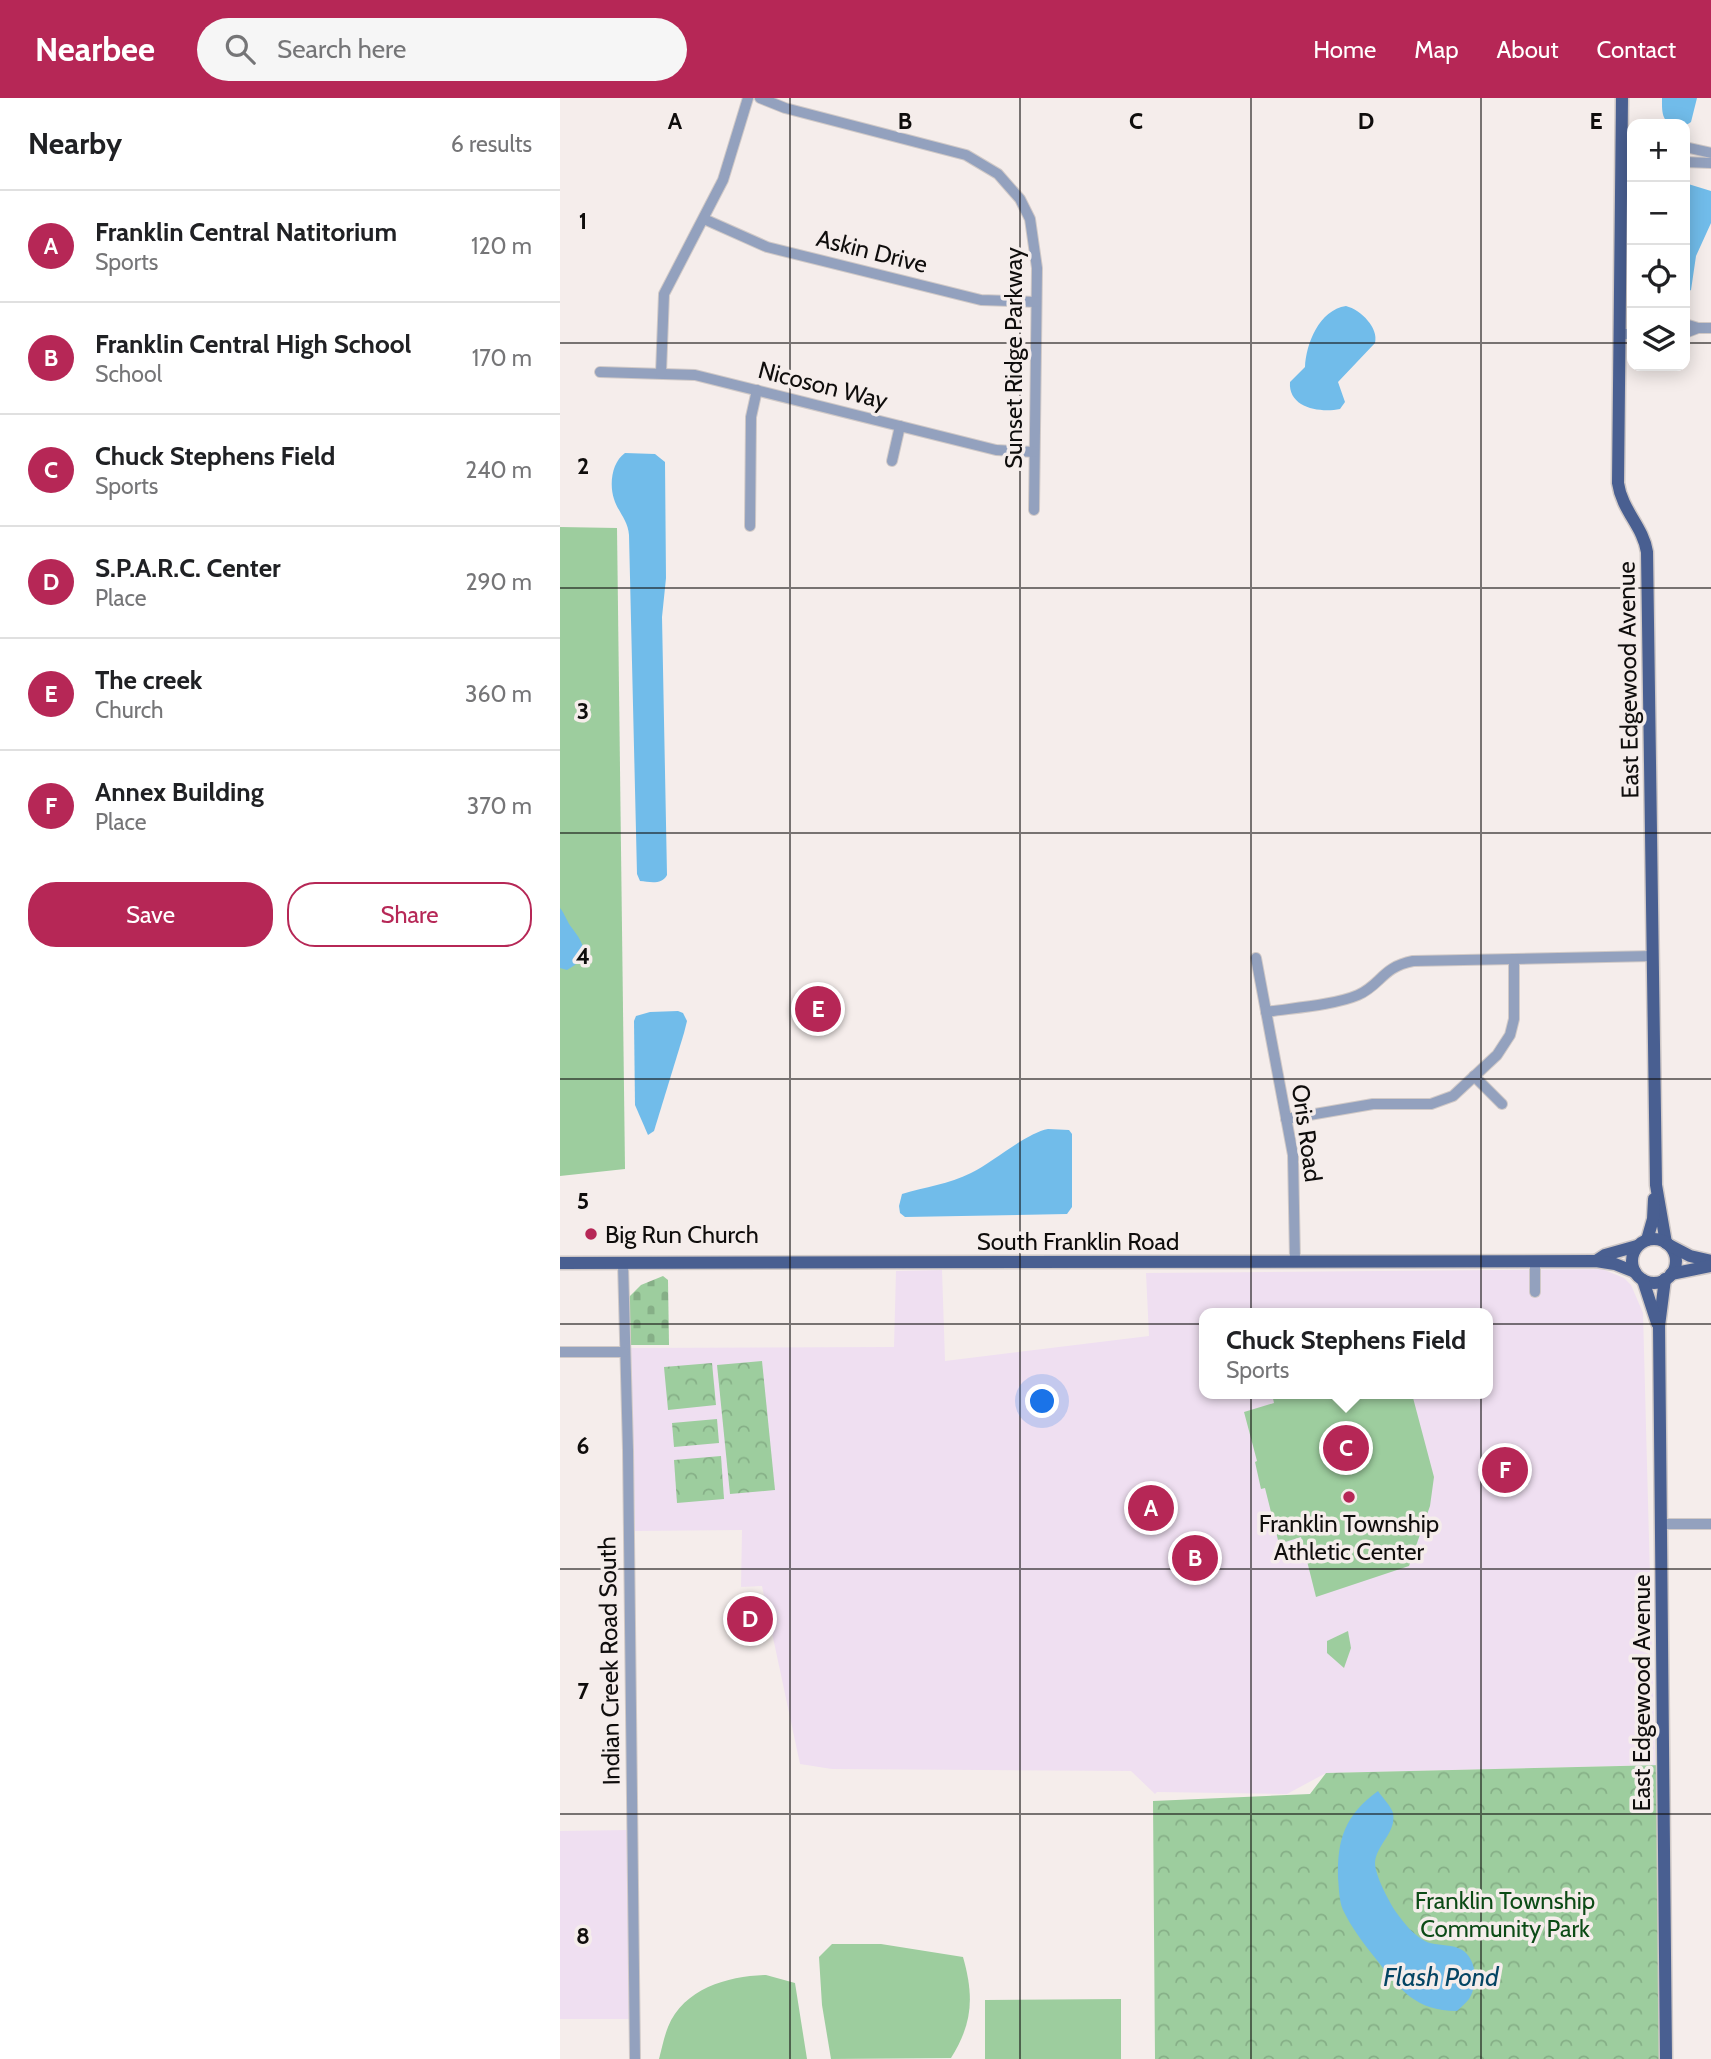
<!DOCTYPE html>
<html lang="en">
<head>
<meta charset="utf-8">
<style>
  body { margin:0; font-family:Cabin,sans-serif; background:#f6f6f6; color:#202124 }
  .controls { position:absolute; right:21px; top:21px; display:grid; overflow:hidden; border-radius:14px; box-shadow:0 4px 18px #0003 }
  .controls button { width:63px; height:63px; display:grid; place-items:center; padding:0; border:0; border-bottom:2px solid #e0e0e0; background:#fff; color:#202124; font:35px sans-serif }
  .you { position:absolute; left:483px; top:1304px; width:24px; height:24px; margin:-18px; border:5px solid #fff; border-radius:50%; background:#1a73e8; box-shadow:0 0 0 10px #1a73e833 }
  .badge { display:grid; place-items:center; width:46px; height:46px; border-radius:50%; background:#b62756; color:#fff; font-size:23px; font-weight:700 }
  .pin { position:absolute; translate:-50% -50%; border:4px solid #fff; box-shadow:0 2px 7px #0006 }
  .popup { position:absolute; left:639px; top:1210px; width:294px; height:91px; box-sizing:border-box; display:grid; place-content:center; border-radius:14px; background:#fff; filter:drop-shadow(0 2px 5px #0005); font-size:23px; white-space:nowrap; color:#757577 }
  .popup b { font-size:26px; color:#202124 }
  .popup::after { content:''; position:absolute; left:50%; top:100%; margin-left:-14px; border:14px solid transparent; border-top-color:#fff }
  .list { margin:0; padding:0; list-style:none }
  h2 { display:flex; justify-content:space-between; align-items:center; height:91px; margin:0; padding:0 28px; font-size:30px }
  h2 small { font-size:23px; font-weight:400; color:#757577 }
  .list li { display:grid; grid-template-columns:46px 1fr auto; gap:21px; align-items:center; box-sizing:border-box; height:112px; padding:0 28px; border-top:2px solid #e0e0e0 }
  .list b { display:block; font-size:26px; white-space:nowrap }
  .list p { margin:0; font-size:23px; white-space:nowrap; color:#757577 }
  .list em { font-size:23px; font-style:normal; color:#757577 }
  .actions { display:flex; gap:14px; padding:21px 28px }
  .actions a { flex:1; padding:16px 0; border:2px solid #b62756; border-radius:28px; text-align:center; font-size:24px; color:#b62756 }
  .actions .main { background:#b62756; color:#fff }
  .icon { flex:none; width:38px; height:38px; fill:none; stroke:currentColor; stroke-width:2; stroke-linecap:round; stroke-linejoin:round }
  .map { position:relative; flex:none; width:1151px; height:1961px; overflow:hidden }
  header { display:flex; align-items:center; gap:42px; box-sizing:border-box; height:98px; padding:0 35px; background:#b62756; color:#fff }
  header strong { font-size:33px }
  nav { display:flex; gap:38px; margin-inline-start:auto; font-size:24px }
  .search { width:490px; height:63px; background:#f6f6f6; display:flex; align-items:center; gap:18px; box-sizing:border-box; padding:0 24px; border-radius:38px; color:#757577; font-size:26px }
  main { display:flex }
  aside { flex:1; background:#fff }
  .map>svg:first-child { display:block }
  .education { fill:#efdff1; fill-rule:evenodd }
  .green { fill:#9dcd9e }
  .forest { fill:url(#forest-crowns) }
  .cemetery { fill:url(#cemetery-stones) }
  .water { fill:#71bcea }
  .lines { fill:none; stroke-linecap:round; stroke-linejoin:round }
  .minor-casing { stroke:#d0c9c7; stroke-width:12 }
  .major-casing { stroke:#d0c9c7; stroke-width:15 }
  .minor { stroke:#93a1be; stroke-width:10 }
  .major { stroke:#495f91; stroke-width:12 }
  .grid { fill:none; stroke:#0f0d0c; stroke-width:2; stroke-opacity:0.55 }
  .poi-dot { fill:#b62756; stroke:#f5edeb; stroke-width:2.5 }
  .labels { text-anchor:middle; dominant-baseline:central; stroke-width:7; stroke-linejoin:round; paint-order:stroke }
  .street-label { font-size:24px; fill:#0f0d0c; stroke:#f5edeb }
  .poi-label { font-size:24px; fill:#0f0d0c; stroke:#f5edeb; text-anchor:start }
  .park-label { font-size:24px; fill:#0c4b16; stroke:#f5edeb }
  .water-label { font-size:26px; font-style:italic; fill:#054564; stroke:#f5edeb }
  .grid-label { font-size:23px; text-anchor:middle; font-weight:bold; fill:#0f0d0c; stroke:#f5edeb; stroke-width:7; stroke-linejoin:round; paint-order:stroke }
</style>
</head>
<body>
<header>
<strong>Nearbee</strong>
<div class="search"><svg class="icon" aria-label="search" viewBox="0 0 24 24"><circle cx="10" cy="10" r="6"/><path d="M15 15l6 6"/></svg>Search here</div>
<nav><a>Home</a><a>Map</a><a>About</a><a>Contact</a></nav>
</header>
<main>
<aside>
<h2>Nearby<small>6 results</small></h2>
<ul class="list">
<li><span class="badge">A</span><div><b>Franklin Central Natitorium</b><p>Sports</p></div><em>120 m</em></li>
<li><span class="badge">B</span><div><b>Franklin Central High School</b><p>School</p></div><em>170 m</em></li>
<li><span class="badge">C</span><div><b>Chuck Stephens Field</b><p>Sports</p></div><em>240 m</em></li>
<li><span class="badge">D</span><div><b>S.P.A.R.C. Center</b><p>Place</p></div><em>290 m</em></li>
<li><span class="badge">E</span><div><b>The creek</b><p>Church</p></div><em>360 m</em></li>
<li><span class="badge">F</span><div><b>Annex Building</b><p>Place</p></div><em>370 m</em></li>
</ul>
<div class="actions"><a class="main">Save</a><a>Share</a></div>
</aside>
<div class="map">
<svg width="1151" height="1961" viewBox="0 0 1151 1961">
  <defs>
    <pattern id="forest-crowns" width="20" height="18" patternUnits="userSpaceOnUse" patternTransform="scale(1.75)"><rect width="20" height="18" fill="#9dcd9e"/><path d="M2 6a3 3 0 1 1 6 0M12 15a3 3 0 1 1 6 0" fill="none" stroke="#86af87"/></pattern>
    <pattern id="cemetery-stones" width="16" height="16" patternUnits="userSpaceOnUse" patternTransform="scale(1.75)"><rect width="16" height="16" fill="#9dcd9e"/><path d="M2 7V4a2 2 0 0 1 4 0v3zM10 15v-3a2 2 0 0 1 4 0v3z" fill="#86af87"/></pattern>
  </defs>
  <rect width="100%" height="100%" fill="#f5edeb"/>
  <g class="education">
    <path d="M1042 1171 1064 1180 1071 1187 1083 1215 1095 1667 766 1675 727 1696 597 1694 595 1696 571 1673 272 1671 240 1666 202 1488 181 1489 182 1432 75 1433 71 1250 334 1249 336 1173 382 1172 385 1263 589 1238 586 1175ZM644 1215H928V1296H644Z"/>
    <path d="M67 1732 70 1921H0V1733Z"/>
  </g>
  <g class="green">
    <path d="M0 429 57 430 65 1071 0 1078Z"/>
    <path d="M712 1296H852L874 1379 870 1408 849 1468 756 1499 741 1439 719 1446 705 1390 701 1391 695 1364 697 1363 684 1314 714 1305Z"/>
    <path d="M788 1533 791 1550 784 1570 767 1555V1543Z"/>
    <path d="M272 1846H321L403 1859C414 1898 413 1925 391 1960L271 1961 262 1907 259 1859Z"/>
    <path d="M206 1877 235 1885 247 1961H99C102 1950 104 1939 108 1929 124 1890 169 1878 206 1877Z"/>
    <path d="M561 1901V1961H425V1902Z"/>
  </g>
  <g class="forest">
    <path d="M202 1263 215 1392 170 1396 157 1267Z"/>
    <path d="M152 1265 156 1307 108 1312 104 1269Z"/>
    <path d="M157 1321 159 1345 114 1349 112 1325Z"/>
    <path d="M161 1358 164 1401 117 1405 114 1362Z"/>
    <path d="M1103 1667 1101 1961H595L593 1703 750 1696 766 1675Z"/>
  </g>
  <path class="cemetery" d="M103 1178 108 1182 109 1247H71L69 1199 81 1187Z"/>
  <g class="water">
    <path d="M1102 0H1137L1131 24C1124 29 1124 26 1116 26 1101 26 1102 12 1102 0Z"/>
    <path d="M1125 85 1151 93V125L1136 158 1131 192 1125 195Z"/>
    <path d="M786 208C801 212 819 230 815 245L778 284 785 304 780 311C760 315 728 310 730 284L745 269C746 246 759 212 786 208Z"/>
    <path d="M65 355 95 356 105 364 106 480 102 519 107 777C102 787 90 784 80 783L77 776 69 437C68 422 58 414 54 401 49 386 52 364 65 355Z"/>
    <path d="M0 810C5 816 7 824 12 830 25 847 31 859 7 872L0 870Z"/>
    <path d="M118 913 123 915 127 923 124 935 94 1033 88 1037 75 1007 74 923 76 918 90 914Z"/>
    <path d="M488 1031 509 1032 512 1036V1109L507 1116 345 1119 340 1115 339 1108 342 1096C365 1089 389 1086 411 1075 434 1064 466 1035 488 1031Z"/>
    <path d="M818 1693C822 1699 831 1708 833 1715 837 1734 816 1747 815 1765 815 1777 829 1804 836 1814 844 1825 854 1838 867 1844 877 1848 889 1846 898 1850 917 1857 919 1886 909 1901 906 1905 901 1909 897 1913 856 1913 840 1892 816 1861 804 1846 791 1829 783 1812 779 1803 779 1790 778 1780 777 1741 785 1717 818 1693Z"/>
  </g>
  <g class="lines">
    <g class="minor-casing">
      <g id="minor">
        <path d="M200 0 225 10 406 57 438 76 460 101 470 121 477 170 474 412"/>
        <path d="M1125 49 1151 55"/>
        <path d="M1061 64H1072"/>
        <path d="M1125 64 1151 65"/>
        <path d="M144 121 207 149 421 202 476 204"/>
        <path d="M1125 226 1138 230H1151"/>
        <path d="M1125 235 1138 230"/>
        <path d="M1059 236H1072"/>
        <path d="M40 274 135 277 436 352 474 354"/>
        <path d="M101 275 104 196 163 82 188 0"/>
        <path d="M332 363 340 328"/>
        <path d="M190 428 191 319 197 292"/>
        <path d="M696 860 733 1057 735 1163"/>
        <path d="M706 914C732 910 775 907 798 897 821 887 822 869 853 863L1093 858"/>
        <path d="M914 978 942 1006"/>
        <path d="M726 1021 813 1006H871L893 998 937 957 950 937 954 921V861"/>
        <path d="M975 1163V1194"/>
        <path d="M63 1165 68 1352 75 1961"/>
        <path d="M0 1254H64"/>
        <path d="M1101 1426H1151"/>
      </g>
    </g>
    <g class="major-casing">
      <g id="major">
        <path d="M1062 0 1058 385C1062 413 1083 428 1087 454L1096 1087 1106 1145"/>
        <circle cx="1094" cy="1163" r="22"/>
        <path d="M1087 1142 1093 1121 1094 1101"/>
        <path d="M1109 1147 1130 1158 1151 1163"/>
        <path d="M1036 1163 1045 1157 1077 1148"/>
        <path d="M0 1165 1036 1163 1055 1166 1075 1174"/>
        <path d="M1111 1176 1151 1168"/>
        <path d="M1105 1181 1099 1228 1106 1961"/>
        <path d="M1083 1182 1097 1225"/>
      </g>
    </g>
    <use href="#minor" class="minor"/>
    <use href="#major" class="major"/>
  </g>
  <path class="grid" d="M230 0V1961M460 0V1961M691 0V1961M921 0V1961M0 245H1072M1125 245H1151M0 490H1151M0 735H1151M0 981H1151M0 1226H1151M0 1471H1151M0 1716H1151"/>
  <g class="poi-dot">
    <circle cx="31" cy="1136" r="7"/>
    <circle cx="789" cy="1399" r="7"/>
  </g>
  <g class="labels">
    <g class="street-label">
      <text transform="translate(312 153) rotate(14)">Askin Drive</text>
      <text transform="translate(453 260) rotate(-90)">Sunset Ridge Parkway</text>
      <text transform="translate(263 287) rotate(14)">Nicoson Way</text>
      <text transform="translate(1068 582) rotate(-91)">East Edgewood Avenue</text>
      <text transform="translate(747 1035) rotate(82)">Oris Road</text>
      <text x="518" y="1143">South Franklin Road</text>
      <text transform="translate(49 1563) rotate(-91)">Indian Creek Road South</text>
      <text transform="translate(1081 1595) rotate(-90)">East Edgewood Avenue</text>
    </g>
    <g class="poi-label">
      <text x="45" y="1136">Big Run Church</text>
      <text x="789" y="1425" text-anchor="middle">Franklin Township<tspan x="789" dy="28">Athletic Center</tspan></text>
    </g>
    <g class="park-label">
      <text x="945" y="1802">Franklin Township<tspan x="945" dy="28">Community Park</tspan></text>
    </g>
    <g class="water-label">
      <text x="881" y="1879">Flash Pond</text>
    </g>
  </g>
  <g class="grid-label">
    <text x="115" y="31">A</text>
    <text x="345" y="31">B</text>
    <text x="576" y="31">C</text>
    <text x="806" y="31">D</text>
    <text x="1036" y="31">E</text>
    <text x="23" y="131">1</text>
    <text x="23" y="376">2</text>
    <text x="23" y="621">3</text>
    <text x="23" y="866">4</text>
    <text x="23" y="1111">5</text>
    <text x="23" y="1356">6</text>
    <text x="23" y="1601">7</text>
    <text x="23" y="1846">8</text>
  </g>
</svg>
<div class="controls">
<button>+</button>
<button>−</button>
<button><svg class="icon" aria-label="locate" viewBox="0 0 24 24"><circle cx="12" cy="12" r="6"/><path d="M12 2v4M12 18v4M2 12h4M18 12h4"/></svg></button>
<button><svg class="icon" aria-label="layers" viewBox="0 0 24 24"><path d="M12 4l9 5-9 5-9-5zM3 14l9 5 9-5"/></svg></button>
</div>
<div class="you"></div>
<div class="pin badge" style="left:591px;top:1410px">A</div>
<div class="pin badge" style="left:635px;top:1460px">B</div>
<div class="pin badge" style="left:786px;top:1350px">C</div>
<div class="popup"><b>Chuck Stephens Field</b>Sports</div>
<div class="pin badge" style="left:190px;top:1521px">D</div>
<div class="pin badge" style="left:258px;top:911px">E</div>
<div class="pin badge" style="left:945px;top:1372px">F</div>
</div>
</main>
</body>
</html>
